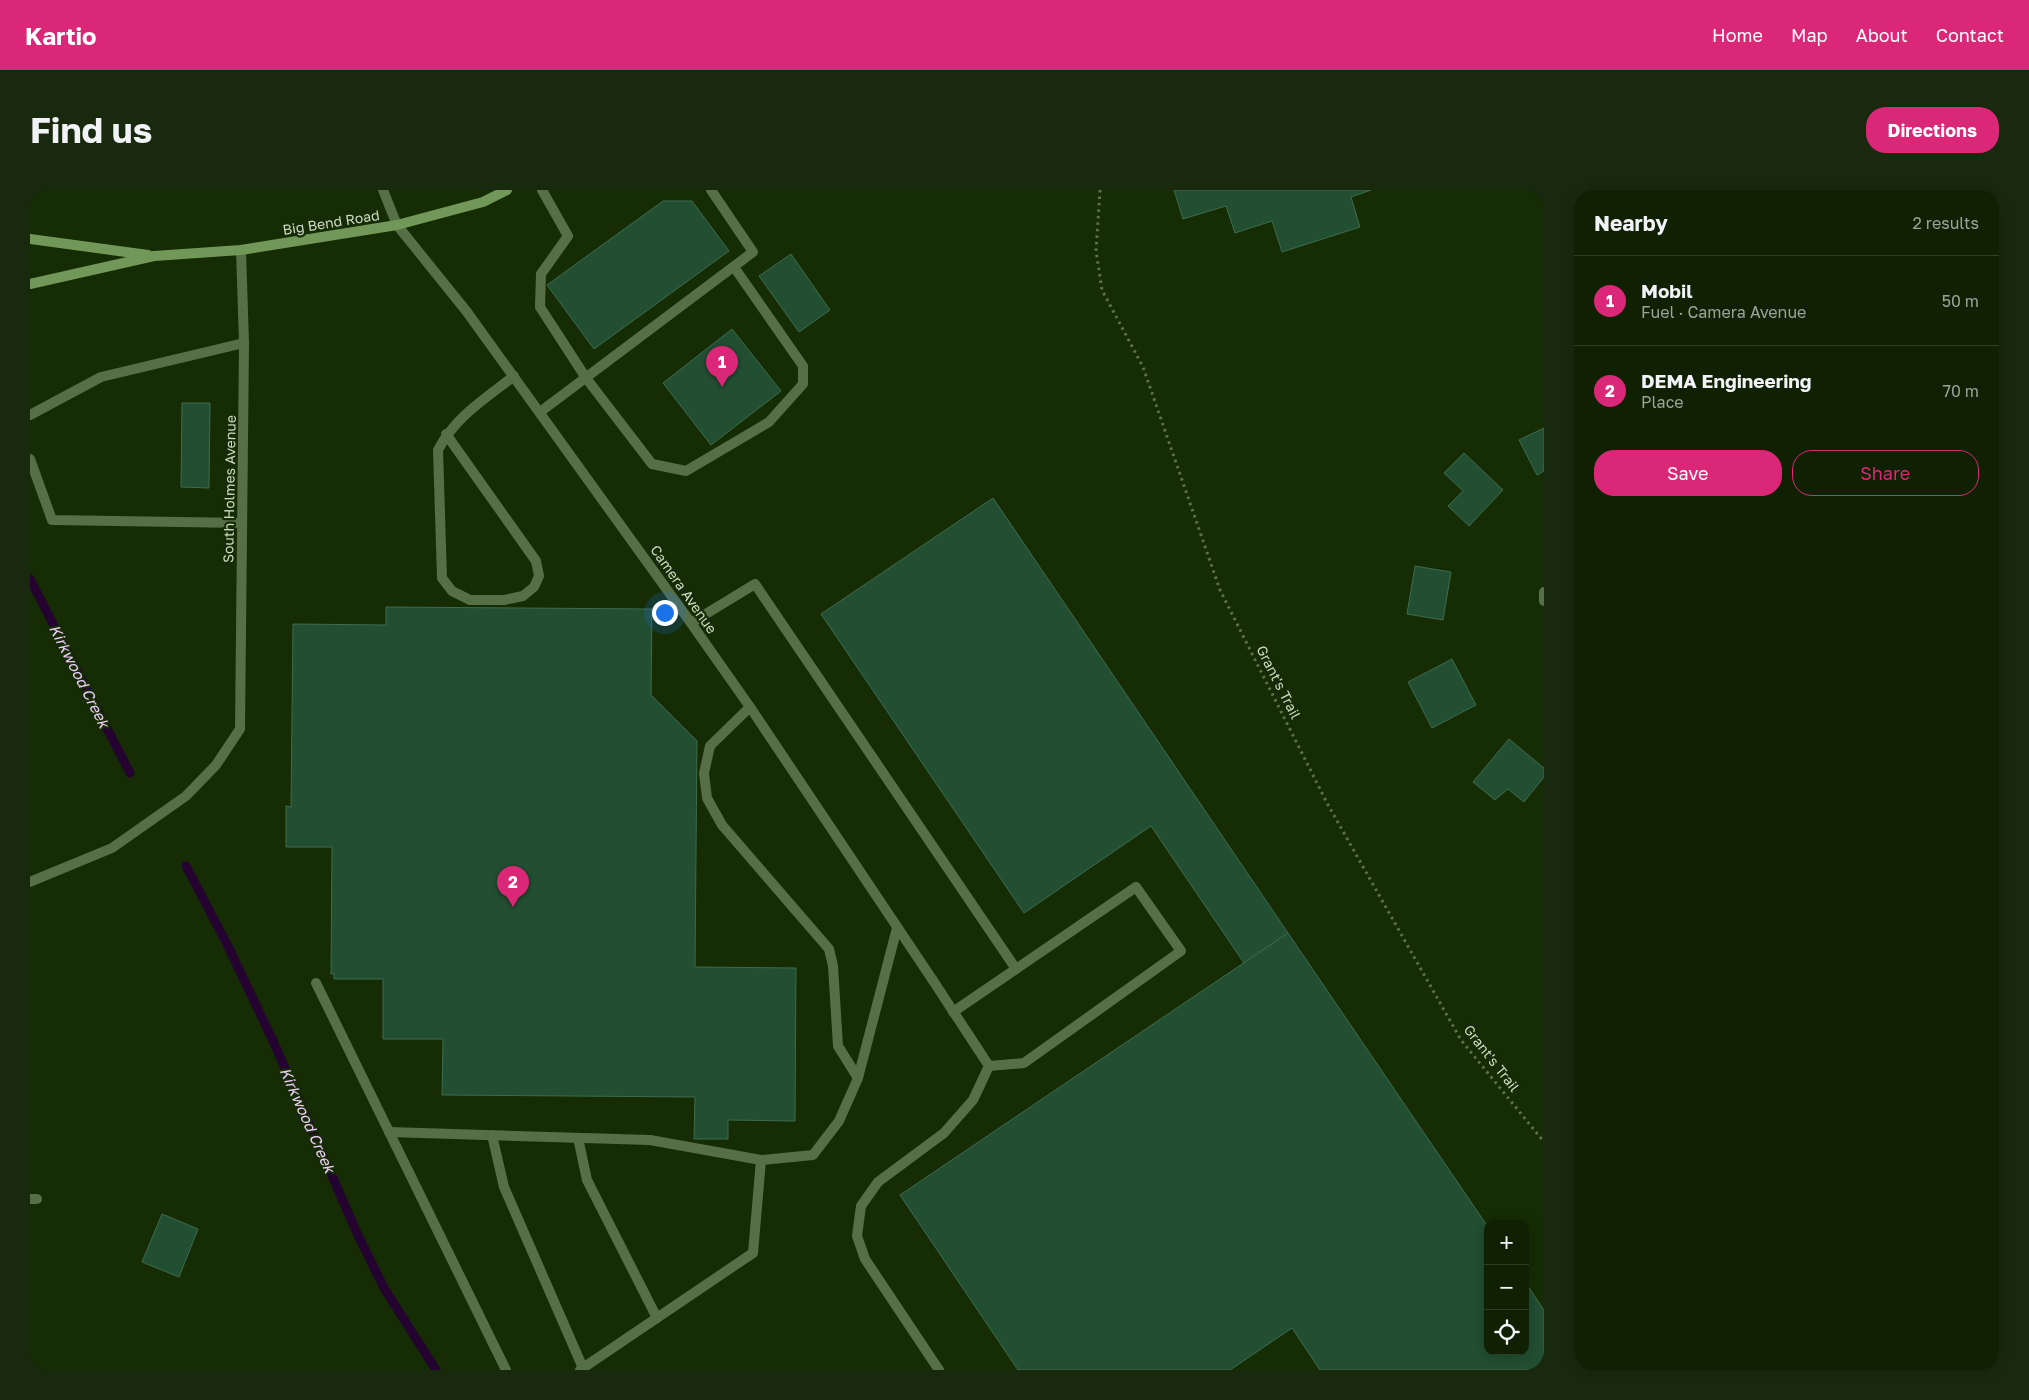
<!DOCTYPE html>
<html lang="en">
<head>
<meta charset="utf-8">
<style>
  body { margin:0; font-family:"Golos Text",sans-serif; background:#19290d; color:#f1f3f6 }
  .controls { position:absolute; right:15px; bottom:15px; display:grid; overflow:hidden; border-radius:10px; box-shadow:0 2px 12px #0003 }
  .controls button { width:45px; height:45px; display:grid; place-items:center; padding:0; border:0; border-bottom:1px solid #303e25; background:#102103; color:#f1f3f6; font:25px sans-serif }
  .you { position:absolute; left:634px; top:422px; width:18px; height:18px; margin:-12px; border:4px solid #fff; border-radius:50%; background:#1a73e8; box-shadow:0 0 0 8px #1a73e833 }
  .badge { display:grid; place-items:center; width:32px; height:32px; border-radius:50%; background:#db2777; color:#fff; font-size:16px; font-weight:700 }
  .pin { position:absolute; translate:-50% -41px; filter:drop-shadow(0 1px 2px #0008) }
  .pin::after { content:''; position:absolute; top:26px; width:18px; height:15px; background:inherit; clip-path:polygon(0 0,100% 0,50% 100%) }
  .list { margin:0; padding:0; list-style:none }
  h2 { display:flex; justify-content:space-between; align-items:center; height:65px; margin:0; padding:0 20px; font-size:21px }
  h2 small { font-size:16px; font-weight:400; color:#9ca39a }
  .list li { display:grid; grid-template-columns:32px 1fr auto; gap:15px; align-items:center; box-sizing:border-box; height:90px; padding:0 20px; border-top:1px solid #303e25 }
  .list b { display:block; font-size:19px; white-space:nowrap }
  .list p { margin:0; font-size:16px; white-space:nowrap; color:#9ca39a }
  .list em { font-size:16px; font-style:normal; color:#9ca39a }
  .actions { display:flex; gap:10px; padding:15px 20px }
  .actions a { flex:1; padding:11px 0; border:1px solid #db2777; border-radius:20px; text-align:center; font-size:18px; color:#db2777 }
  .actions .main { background:#db2777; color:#fff }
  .icon { flex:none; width:28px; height:28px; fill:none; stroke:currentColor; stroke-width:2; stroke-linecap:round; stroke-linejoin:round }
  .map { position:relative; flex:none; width:1514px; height:1180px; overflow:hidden; border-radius:20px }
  header { display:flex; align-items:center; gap:30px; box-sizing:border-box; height:70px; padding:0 25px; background:#db2777; color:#fff }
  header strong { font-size:24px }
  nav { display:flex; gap:28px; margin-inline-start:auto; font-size:18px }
  .intro { display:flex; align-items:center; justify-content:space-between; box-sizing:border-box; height:120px; padding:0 30px }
  h1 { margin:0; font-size:35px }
  .button { padding:12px 22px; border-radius:20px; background:#db2777; color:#fff; font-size:18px; font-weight:700 }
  main { display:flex; gap:30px; padding:0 30px }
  aside { flex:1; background:#102103; border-radius:20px; box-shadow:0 2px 12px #0003 }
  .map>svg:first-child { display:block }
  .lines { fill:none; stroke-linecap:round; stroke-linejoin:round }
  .stream { stroke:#240331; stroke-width:9 }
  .building { fill:#224e32; stroke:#3f6b4e }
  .path { stroke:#5d704f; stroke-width:3; stroke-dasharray:2.5 4; stroke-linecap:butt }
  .lane { stroke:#566f47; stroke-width:10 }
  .street { stroke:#566f47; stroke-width:10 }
  .secondary { stroke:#719858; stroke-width:10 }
  .labels { text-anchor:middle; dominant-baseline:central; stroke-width:4.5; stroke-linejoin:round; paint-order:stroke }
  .street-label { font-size:14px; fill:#cddbc5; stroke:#162c04 }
  .water-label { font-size:15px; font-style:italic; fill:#edcefd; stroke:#162c04 }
</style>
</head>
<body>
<header>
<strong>Kartio</strong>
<nav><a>Home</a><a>Map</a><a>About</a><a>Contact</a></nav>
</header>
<div class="intro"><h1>Find us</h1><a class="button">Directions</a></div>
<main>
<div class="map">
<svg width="1514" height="1180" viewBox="0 0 1514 1180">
  <rect width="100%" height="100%" fill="#162c04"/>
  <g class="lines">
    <g class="stream">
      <path d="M0 389 100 583"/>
      <path d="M156 676 197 754 244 853 327 1043 354 1098 406 1180"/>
    </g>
  </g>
  <g class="building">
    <path d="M1144 0H1341L1321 7 1330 37 1252 62 1242 31 1205 43 1196 16 1153 29Z"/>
    <path d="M633 11H662L699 61 564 159 517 95Z"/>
    <path d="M761 64 800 120 769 142 729 86Z"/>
    <path d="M702 139 751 201 681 255 633 193Z"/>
    <path d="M152 213H180L179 298 151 297Z"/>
    <path d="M1514 238V281L1507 285 1489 250Z"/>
    <path d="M1434 263 1473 300 1439 336 1418 316 1433 301 1414 283Z"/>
    <path d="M963 308 1258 743 1214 773 1121 636 994 723 791 424Z"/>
    <path d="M1385 376 1421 382 1413 430 1377 424Z"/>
    <path d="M356 417 622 419 621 505 667 551 665 777 766 778 765 931 698 930V949H664L665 907 412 905 413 849H353V789H304V784H301L302 657H256V616L261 617 263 434 356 435Z"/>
    <path d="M1422 469 1446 515 1402 538 1378 492Z"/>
    <path d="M1479 549 1514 578V587L1494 612 1478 599 1465 610 1443 592Z"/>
    <path d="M1258 743 1458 1037V1161H1495V1092L1514 1120V1172L1502 1180H1290L1262 1138 1200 1180H988L870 1005Z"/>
    <path d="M132 1024 168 1039 149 1087 112 1072Z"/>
  </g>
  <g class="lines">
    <path class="path" d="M1070 0 1066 61 1072 100 1113 177 1190 400 1297 613 1431 850 1514 952"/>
    <g class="lane">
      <path d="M512 0 538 46 511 84 510 117 556 188 622 274 656 281 739 232 773 194V176L704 77"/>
      <path d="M510 222 723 62 681 0"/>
      <path d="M0 225 71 187 214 153"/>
      <path d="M416 244 506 371 509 386 504 397 493 406 474 410H440L422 401 412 388 408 260C425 227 456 208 484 186"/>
      <path d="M0 269 22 330 212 333"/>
      <path d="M661 433 725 394 986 779"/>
      <path d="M720 517 680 556 674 583 677 608 692 635 799 759 803 776 808 856 828 888"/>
      <path d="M902 789 959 876 943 910 914 943 848 992 831 1016 827 1046 835 1069 909 1180"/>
      <path d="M286 793 476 1180"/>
      <path d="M923 822 1106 697 1151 761 994 873 959 876"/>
      <path d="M359 942 620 950 731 970 783 965 809 931 828 888 867 738"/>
      <path d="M462 945 474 997 553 1178"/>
      <path d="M548 948 557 990 627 1128"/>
      <path d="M550 1180 723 1063 731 970"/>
    </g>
    <g class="street">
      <path d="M353 0 367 35 437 122 661 433 720 517 902 789"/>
      <path d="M1514 402V411"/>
      <path d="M0 692 82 658 156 606 186 575 210 539 214 153 211 60"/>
      <path d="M0 1009H7"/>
    </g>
    <g class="secondary">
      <path d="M0 49 118 65"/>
      <path d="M0 94 124 66 211 60 367 35 453 12 477 0"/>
    </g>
  </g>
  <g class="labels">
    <g class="street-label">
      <text transform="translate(301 32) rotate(-9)">Big Bend Road</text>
      <text transform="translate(199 299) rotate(-89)">South Holmes Avenue</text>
      <text transform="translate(654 399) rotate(55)">Camera Avenue</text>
      <text transform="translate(1249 492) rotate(63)">Grant's Trail</text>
      <text transform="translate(1462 868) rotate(52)">Grant's Trail</text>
    </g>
    <g class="water-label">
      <text transform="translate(50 486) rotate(63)">Kirkwood Creek</text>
      <text transform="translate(278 930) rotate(66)">Kirkwood Creek</text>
    </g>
  </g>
</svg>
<div class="controls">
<button>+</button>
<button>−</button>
<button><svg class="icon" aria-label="locate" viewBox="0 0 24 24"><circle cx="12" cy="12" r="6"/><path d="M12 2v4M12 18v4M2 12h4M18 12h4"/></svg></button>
</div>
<div class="you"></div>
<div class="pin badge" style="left:692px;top:197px">1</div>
<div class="pin badge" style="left:483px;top:717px">2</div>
</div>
<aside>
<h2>Nearby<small>2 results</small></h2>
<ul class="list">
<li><span class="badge">1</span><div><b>Mobil</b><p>Fuel · Camera Avenue</p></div><em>50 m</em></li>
<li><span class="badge">2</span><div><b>DEMA Engineering</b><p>Place</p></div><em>70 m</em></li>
</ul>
<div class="actions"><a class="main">Save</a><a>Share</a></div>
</aside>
</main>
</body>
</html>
